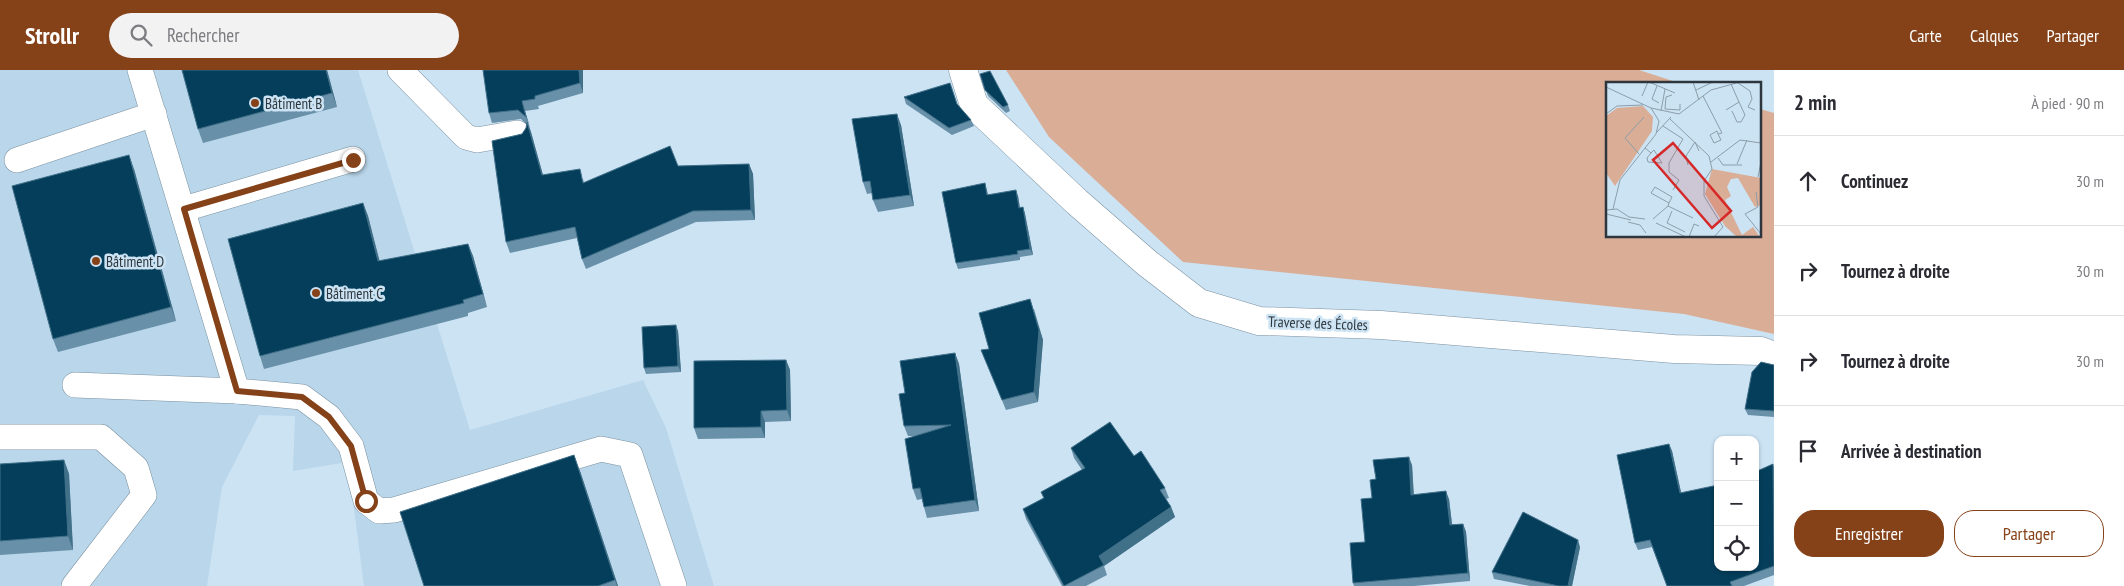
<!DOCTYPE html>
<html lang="fr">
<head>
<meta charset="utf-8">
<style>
  body { margin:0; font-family:"PT Sans Narrow",sans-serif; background:#f2f2f3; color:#2b2b33 }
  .controls { position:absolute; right:15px; bottom:15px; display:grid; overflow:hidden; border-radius:10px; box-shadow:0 1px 4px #0004 }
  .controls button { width:45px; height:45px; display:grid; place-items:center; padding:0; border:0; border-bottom:1px solid #e1e1e2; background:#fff; color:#2b2b33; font:25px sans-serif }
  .stop { position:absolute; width:15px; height:15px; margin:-11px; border:4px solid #854117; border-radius:50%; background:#fff }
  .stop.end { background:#854117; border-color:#fff; box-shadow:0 1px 5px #0008 }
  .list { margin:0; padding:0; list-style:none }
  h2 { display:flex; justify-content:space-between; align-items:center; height:65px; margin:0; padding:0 20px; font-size:21px }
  h2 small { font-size:16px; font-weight:400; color:#7c7c81 }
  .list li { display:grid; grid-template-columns:32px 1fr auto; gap:15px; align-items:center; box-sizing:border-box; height:90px; padding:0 20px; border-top:1px solid #e1e1e2 }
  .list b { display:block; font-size:19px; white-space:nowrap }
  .list em { font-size:16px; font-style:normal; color:#7c7c81 }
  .actions { display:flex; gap:10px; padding:15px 20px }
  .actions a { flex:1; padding:11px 0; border:1px solid #854117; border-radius:20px; text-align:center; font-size:18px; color:#854117 }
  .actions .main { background:#854117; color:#fff }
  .icon { flex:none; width:28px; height:28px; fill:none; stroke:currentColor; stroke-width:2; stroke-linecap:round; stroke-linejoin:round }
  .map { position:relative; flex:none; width:1774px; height:516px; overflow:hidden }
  header { display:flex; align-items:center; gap:30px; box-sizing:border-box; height:70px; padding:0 25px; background:#854117; color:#fff }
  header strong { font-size:24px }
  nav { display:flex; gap:28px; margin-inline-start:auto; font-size:18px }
  .search { width:350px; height:45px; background:#f2f2f3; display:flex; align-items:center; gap:12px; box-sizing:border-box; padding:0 18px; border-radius:28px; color:#7c7c81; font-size:19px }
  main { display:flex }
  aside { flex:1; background:#fff }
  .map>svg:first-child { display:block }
  .built { fill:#b9d6ea }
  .green { fill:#daad96 }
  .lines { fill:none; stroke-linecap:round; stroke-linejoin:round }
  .lane-casing { stroke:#7b91a0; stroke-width:26 }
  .street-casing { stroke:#7b91a0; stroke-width:29 }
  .lane { stroke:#fff; stroke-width:25 }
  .street { stroke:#fff; stroke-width:28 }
  .wall { fill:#6890a8 }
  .shaded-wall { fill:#417089 }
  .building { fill:#053e5b; stroke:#417089 }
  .route { stroke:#854117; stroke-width:6 }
  .poi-dot { fill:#854117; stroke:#cce3f4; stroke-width:2 }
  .labels { text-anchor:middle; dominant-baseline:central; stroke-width:5; stroke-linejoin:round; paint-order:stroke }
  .poi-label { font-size:15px; fill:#2d363c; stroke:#cce3f4; text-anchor:start }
  .street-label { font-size:15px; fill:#2d363c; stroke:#cce3f4 }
  .inset-road { fill:none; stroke:#8c9eaa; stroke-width:1 }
  .view { fill:#d62828; fill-opacity:0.15; stroke:#d62828; stroke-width:2.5 }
  .inset-edge { fill:none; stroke:#2d363c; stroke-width:2.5 }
</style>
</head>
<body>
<header>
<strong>Strollr</strong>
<div class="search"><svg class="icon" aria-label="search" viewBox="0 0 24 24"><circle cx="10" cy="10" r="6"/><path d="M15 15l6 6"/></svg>Rechercher</div>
<nav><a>Carte</a><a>Calques</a><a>Partager</a></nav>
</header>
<main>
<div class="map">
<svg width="1774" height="516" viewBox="0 0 1774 516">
  <rect width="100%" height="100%" fill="#cce3f4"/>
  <path class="built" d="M0 0H358L470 360 643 310 666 358 714 516H364L348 392 293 401 295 346 259 345 222 417 207 516H0Z"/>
  <path class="green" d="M1006 0H1639L1682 14H1608V166H1760V39L1774 43V264L1684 244 1183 192 1049 67Z"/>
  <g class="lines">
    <g class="lane-casing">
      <g id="lane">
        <path d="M140 0 237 321 302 327 329 347 351 376 366 431 379 441 394 440 601 379 630 385 674 516"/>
        <path d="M400 0 466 67 477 70 517 63"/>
        <path d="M17 90 154 44"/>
        <path d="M184 139 353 89"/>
        <path d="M75 315 237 321"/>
        <path d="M0 367H101L136 398 144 425 74 516"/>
      </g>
    </g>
    <g class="street-casing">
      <path id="street" d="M963 0 974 35 1077 132 1147 193 1199 233 1259 251 1381 255 1674 279 1761 281 1774 286"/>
    </g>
    <use href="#lane" class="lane"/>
    <use href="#street" class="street"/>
  </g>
  <g class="wall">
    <path d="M182 0H327L337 37 203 73 198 59Z"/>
    <path d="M583 0V23L538 36 539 39 525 41 543 105 583 109 584 113 678 96 749 94 753 104 755 150 696 152 586 199 582 189 577 168 510 183 506 172 522 64 526 58 527 55 521 49 492 53 489 43Z"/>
    <path d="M980 4 1008 35 1010 41 1006 43 988 26Z"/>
    <path d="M904 27 957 34 971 50 974 56 952 65 906 34Z"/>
    <path d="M901 55 914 136 878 142 873 130 872 123 867 124 863 112Z"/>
    <path d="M134 99 176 251 58 282 53 269Z"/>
    <path d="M985 113 988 124 1018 126 1020 138 1023 137 1025 144 1033 185 1020 187V190L958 199 956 193Z"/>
    <path d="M363 133 368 146 379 191 468 174 473 186 487 237 468 243V246L264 299 260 286Z"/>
    <path d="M1034 239 1043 270 1038 332 1006 340 981 280 989 279Z"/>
    <path d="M678 261 681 302 646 304 644 298Z"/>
    <path d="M955 283 959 294 979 441 927 448 924 437 922 429 917 430 913 419V366H908L904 356 905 323Z"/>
    <path d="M786 290 790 300 791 351 765 352V368L698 369 694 358Z"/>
    <path d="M1774 295V347L1748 345 1745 339Z"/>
    <path d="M1669 374 1672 381 1681 423 1718 497 1774 395V505L1744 516H1667L1652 477 1638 480 1635 473Z"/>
    <path d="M1071 378 1134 386 1165 418 1169 428 1166 429 1171 437 1175 447 1104 496 1107 505 1086 516H1062L1026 449 1023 439 1043 428 1082 400 1074 388Z"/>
    <path d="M64 390 69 404 73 480 0 485V394Z"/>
    <path d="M1412 395 1414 425 1449 429 1452 454H1463L1466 462 1470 511 1414 516H1354L1353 513 1365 472 1372 428Z"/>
    <path d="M580 401 618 516H424Z"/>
    <path d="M1580 477 1572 516H1530L1494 509 1492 502Z"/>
  </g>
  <g class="shaded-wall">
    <path d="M326 0H327L337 37 332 23Z"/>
    <path d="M579 0H583V23L580 13Z"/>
    <path d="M522 31 525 41 530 57 526 47Z"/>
    <path d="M897 44 901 55 914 136 910 125Z"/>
    <path d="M527 52 531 62 546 116 542 105Z"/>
    <path d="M129 85 134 99 176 251 171 237Z"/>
    <path d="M749 94 753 104 755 150 751 140Z"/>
    <path d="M1016 120 1018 126 1021 145 1019 138Z"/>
    <path d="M363 133 368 146 383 204 378 191Z"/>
    <path d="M1023 137 1025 144 1033 185 1030 179Z"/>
    <path d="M468 174 473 186 487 237 483 224Z"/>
    <path d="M1030 229 1043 270 1038 332 1034 322Z"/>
    <path d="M676 255 678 261 681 302 678 296Z"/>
    <path d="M955 283 959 294 979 441 975 430Z"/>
    <path d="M786 290 790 300 791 351 787 340Z"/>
    <path d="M761 341 765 352V368L761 357Z"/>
    <path d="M1669 374 1672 381 1683 431 1680 423Z"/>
    <path d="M574 385 580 401 618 516H617Z"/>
    <path d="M1409 387 1412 395 1414 433 1411 425Z"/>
    <path d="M64 390 69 404 73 480 68 466Z"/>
    <path d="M1446 421 1449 429 1453 463 1450 455Z"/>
    <path d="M1171 437 1175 447 1104 496 1099 486Z"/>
    <path d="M1463 454 1466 462 1470 511 1468 503Z"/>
    <path d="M1578 470 1580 477 1572 516H1568Z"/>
  </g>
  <g class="building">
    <path d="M182 0H326L332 23 198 59Z"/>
    <path d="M483 0H579L580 13 535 26V29L522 31 526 47 518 40 489 43Z"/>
    <path d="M990 1 1008 35 1003 37 985 20 980 4Z"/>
    <path d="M950 13 957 34 971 50 949 58 904 27Z"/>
    <path d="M897 44 910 125 873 130 870 111 863 112 852 49Z"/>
    <path d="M527 52 542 105 580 99 583 113 670 76 678 96 749 94 751 140 693 141 582 189 575 157 506 172 492 71 522 64 526 58Z"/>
    <path d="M129 85 171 237 53 269 12 116Z"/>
    <path d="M985 113 987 125 1016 120 1019 138 1023 137 1030 179 1017 181 1018 184 956 193 942 122Z"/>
    <path d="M363 133 378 191 468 174 483 224 463 230 464 233 260 286 228 169Z"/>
    <path d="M1030 229 1039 260 1034 322 1002 330 981 280 989 279 979 243Z"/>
    <path d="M676 255 678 296 644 298 642 257Z"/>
    <path d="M955 283 975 430 924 437 920 418 913 419 905 369 951 355 904 356 899 324 905 323 900 291Z"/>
    <path d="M786 290 787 340 761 341V357L694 358V291Z"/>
    <path d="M1761 292 1774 295V341L1745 339 1752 302Z"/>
    <path d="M1110 352 1134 386 1141 381 1165 418 1160 420 1171 437 1099 486 1104 495 1064 516 1023 439 1044 428 1041 422 1085 398 1071 378Z"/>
    <path d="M1669 374 1680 423 1718 415V497H1755V402L1773 394 1774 496 1730 512 1732 516H1667L1650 470 1635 473 1617 385Z"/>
    <path d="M574 385 615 510 598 516H424L400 442Z"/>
    <path d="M1409 387 1411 425 1446 421 1450 455 1463 454 1468 503 1353 513 1350 473 1365 472 1361 429 1372 428 1370 410 1376 409 1373 390Z"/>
    <path d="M64 390 68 466 0 471V394Z"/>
    <path d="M1523 442 1578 470 1568 516H1559L1492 502Z"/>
  </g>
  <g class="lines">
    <path class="route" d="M353 90 184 139 237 321 302 327 329 347 351 376 366 431"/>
  </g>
  <g class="poi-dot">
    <circle cx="255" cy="33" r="5"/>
    <circle cx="96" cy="191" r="5"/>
    <circle cx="316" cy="223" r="5"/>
  </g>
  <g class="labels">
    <g class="poi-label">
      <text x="265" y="33">Bâtiment B</text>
      <text x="106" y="191">Bâtiment D</text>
      <text x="326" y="223">Bâtiment C</text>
    </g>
    <g class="street-label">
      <text transform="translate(1318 253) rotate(2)">Traverse des Écoles</text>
    </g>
  </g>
  <g transform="translate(1606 12)">
    <rect width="155" height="155" fill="#cce3f4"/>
    <path d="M37 24 47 35 46 49 9 104 0 91V34L11 26ZM106 87 155 96V123L149 125 132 96 125 97 121 105 125 114 119 118 136 153 147 145 154 155H131L119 144 99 112Z" fill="#daad96"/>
    <path class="inset-road" d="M43 0 69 11M87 0 93 18M132 1 144 9 146 17 142 25 149 28M51 4 46 17 53 21M0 5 45 26 53 39 50 52 14 98 7 127M90 8 107 0M66 13 60 15 59 27 74 28V22M36 14 42 0M97 14 116 51 112 52 115 58 108 61 104 53 111 49 112 52M45 26 73 32 105 8 134 0M120 28 133 20 125 2M55 29 59 7M126 29 131 40H135L139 33 133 20M0 32 11 24 37 23M63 36 103 74 106 87 98 99V114L117 145 108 155M57 44 77 57 63 81V90L73 98 67 108M51 50 65 35M39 66 45 71 48 68 56 81 42 80 41 76 45 71M33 72 19 56 38 35M112 76 117 83H136M105 80 134 58 155 61M131 82 141 58M82 83 80 74 89 60 93 69M152 95 155 80M150 110 152 125 139 132 155 152M62 124 87 136M0 128 11 127 23 135 39 137M66 129 61 141 79 150M0 132 25 138M47 137 62 124 63 121 66 115 49 105 45 111 63 121M22 140 34 143 40 151M50 141 80 155M83 155 88 142 93 144"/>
    <path class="view" d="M67 61 125 129 106 146 47 78Z"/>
    <rect width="155" height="155" class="inset-edge"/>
  </g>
</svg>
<div class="controls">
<button>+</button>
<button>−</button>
<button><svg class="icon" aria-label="locate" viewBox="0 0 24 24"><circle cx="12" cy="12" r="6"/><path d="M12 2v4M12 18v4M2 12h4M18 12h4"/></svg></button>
</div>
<div class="stop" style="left:366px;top:431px"></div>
<div class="stop end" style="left:353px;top:90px"></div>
</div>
<aside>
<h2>2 min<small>À pied · 90 m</small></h2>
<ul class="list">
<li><svg class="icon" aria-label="ahead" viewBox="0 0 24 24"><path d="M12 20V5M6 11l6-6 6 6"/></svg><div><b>Continuez</b></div><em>30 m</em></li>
<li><svg class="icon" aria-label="right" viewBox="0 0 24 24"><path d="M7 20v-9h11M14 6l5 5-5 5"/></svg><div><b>Tournez à droite</b></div><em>30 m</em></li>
<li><svg class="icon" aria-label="right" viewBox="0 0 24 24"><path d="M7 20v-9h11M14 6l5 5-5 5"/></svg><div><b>Tournez à droite</b></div><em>30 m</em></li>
<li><svg class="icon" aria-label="arrive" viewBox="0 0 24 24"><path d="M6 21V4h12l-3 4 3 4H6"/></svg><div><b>Arrivée à destination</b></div></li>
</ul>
<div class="actions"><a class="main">Enregistrer</a><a>Partager</a></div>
</aside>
</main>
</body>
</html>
